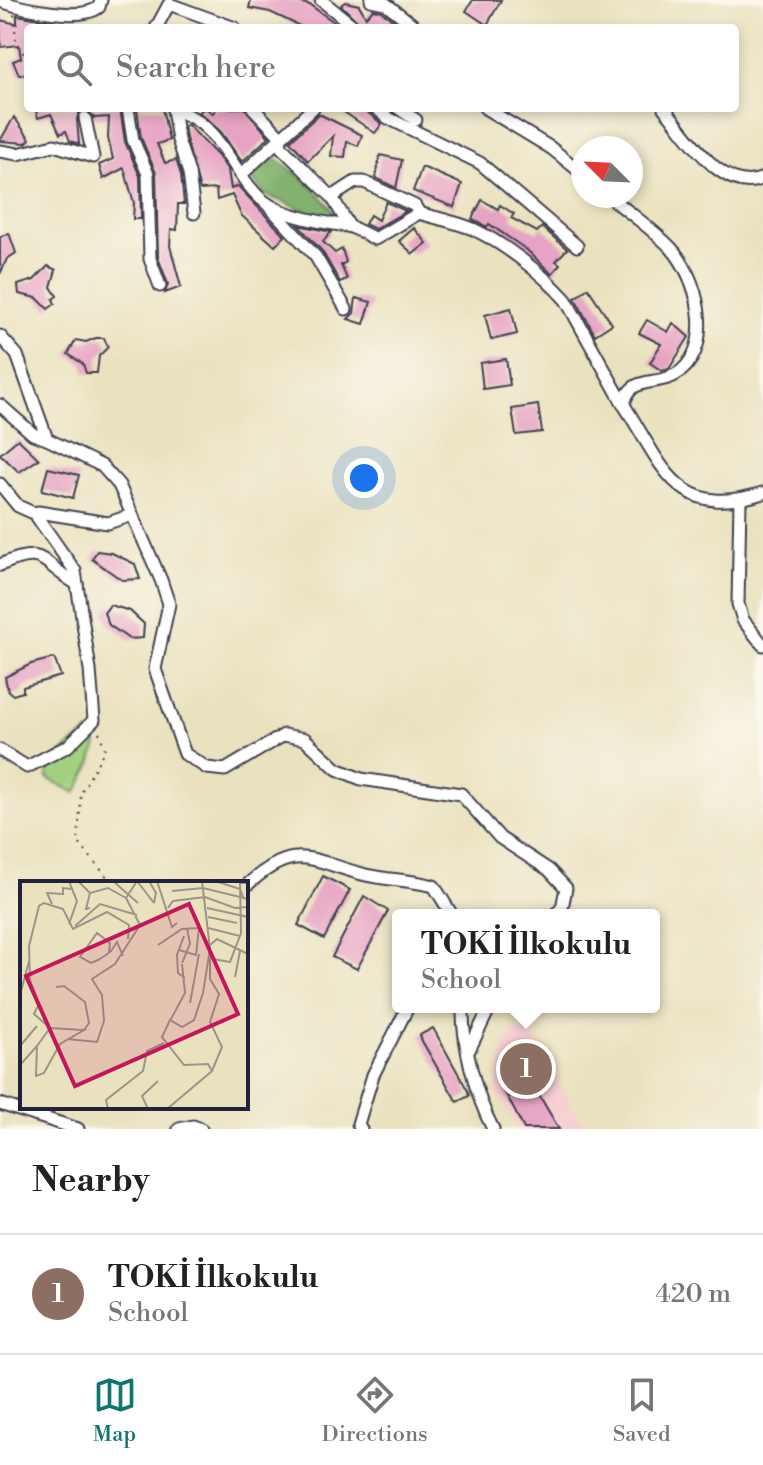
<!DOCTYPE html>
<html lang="en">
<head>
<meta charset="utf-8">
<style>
  body { margin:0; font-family:"Libre Bodoni",serif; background:#f2f2f2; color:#222 }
  .compass { position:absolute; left:571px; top:136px; width:72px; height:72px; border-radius:50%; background:#fff; box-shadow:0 4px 12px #0003; rotate:294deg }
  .you { position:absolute; left:364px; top:478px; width:28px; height:28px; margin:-20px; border:6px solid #fff; border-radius:50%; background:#1a73e8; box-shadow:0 0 0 12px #1a73e833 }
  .badge { display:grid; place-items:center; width:52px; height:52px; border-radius:50%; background:#0f766e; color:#fff; font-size:26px; font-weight:700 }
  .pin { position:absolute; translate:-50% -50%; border:4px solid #fff; box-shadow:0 2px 8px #0006 }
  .popup { position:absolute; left:392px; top:909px; width:268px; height:104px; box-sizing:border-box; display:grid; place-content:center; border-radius:8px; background:#fff; filter:drop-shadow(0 2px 6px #0005); font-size:26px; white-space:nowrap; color:#767676 }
  .popup b { font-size:30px; color:#222 }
  .popup::after { content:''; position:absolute; left:50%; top:100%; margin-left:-16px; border:16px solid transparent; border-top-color:#fff }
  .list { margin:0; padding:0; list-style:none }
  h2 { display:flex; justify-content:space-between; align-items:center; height:104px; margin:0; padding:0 32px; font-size:34px }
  h2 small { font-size:26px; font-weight:400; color:#767676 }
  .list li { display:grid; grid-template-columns:52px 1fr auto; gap:24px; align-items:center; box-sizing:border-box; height:120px; padding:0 32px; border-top:2px solid #e0e0e0 }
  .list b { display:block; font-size:30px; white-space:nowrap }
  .list p { margin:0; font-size:26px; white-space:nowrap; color:#767676 }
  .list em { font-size:26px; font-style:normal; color:#767676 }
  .icon { flex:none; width:44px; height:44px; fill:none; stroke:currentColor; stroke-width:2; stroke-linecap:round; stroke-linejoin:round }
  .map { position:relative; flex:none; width:763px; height:1129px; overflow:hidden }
  .search { position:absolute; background:#fff; box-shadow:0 4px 12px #0003; left:24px; right:24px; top:24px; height:88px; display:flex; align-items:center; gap:20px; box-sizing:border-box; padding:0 28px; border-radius:8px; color:#767676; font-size:30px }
  .sheet { height:224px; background:#fff }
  nav { display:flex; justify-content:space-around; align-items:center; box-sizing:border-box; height:112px; border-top:2px solid #e0e0e0; background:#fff; font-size:22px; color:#767676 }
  nav a { display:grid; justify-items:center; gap:4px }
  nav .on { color:#0f766e }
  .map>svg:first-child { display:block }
  .built { fill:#f7cfd0 }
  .green { fill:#a3d17f; stroke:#627a5d; stroke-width:2 }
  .forest { fill:#82b36e; stroke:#526a54; stroke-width:2 }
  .building { fill:#e7a3c3 }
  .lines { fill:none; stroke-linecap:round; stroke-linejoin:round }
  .minor-casing { stroke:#403f4f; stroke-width:15 }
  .path { stroke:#403f4f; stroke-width:2; stroke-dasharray:2 6; stroke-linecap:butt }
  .minor { stroke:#fff; stroke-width:11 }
  .inset-road { fill:none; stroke:#9a958a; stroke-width:2 }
  .view { fill:#c2185b; fill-opacity:0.15; stroke:#c2185b; stroke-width:4 }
  .inset-edge { fill:none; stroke:#22223b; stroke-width:4 }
</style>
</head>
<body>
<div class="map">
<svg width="763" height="1129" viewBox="0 0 763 1129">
  <rect width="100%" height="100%" fill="#fbf7ec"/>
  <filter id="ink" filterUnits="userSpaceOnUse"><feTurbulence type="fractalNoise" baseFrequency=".0125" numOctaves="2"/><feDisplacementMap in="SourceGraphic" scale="16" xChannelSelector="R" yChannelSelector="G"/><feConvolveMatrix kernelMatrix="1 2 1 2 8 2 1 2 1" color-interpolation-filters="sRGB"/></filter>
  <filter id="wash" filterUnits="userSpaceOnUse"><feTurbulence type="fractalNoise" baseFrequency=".006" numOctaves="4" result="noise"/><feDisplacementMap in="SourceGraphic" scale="32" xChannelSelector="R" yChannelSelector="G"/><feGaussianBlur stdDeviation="1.8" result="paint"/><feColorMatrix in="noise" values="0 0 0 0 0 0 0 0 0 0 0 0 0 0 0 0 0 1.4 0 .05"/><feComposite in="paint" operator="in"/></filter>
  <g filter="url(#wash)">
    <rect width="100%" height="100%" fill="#eae2bf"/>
    <path class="built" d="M530 1028 583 1125 591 1129H518L495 1091 504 1046 512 1032Z"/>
    <path class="green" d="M88 732 97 745 90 767 76 793 47 778 49 763Z"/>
    <path class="forest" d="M269 153C296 173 325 193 341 224L265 195 248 173Z"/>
    <g id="blocks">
      <g class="building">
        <path d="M251 0H287L310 5 341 27 304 28 270 12 249 8Z"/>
        <path d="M473 0H501L487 25 466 11Z"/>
        <path d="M345 2 359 5 366 17 373 9 381 11 403 28H364L341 5Z"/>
        <path d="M17 15 51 21 55 28H28V74L19 75 13 61 21 58 19 45 1 47 0 20 17 24Z"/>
        <path d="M35 108H120L125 142 140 176 141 219H133L134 203 124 168 103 179 99 165 113 159 108 138 109 117 94 118 88 110 80 111 77 119 79 144 70 141 66 131 60 134 51 114 38 118Z"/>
        <path d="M137 108H162L169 140 157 144 165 163 176 160 181 175 184 204H178L177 230 171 229 170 246 181 287 165 293 168 284 158 257 156 173 141 138Z"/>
        <path d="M205 108 213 113 217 108H245L269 137 242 162 221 132 199 112Z"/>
        <path d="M338 108H362L382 124 375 133Z"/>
        <path d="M319 114 362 135 358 146 347 141 345 157 331 156 333 136 308 161 290 141Z"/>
        <path d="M14 117 30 139 26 143 0 141Z"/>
        <path d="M188 125 218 156 228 170 231 189 238 186 285 236 275 246 241 215 232 195 217 200 216 189 200 190 186 138 184 126Z"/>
        <path d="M380 155 402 160 396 188 376 178Z"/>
        <path d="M422 167 462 184 454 207 413 191Z"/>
        <path d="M482 200 498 209 500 205 514 214 511 218 537 232 542 227 567 249 556 261 560 264 552 274 527 250 489 224 487 227 472 219Z"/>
        <path d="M386 202 406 211 375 229 365 224 370 215 378 220Z"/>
        <path d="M298 225 331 232 323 242 335 253 342 249 346 262 341 265 347 279 340 282 322 251Z"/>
        <path d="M414 228 427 243 413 254 399 241Z"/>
        <path d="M9 233 16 253 7 259 0 274V237Z"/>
        <path d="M48 266 56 270 51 287 57 296 53 299 55 304 48 309 37 298 19 294 18 285 34 280Z"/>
        <path d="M588 288 612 324 595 335 575 298Z"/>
        <path d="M356 298 371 302 364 324 348 319 354 313Z"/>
        <path d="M511 308 517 334 491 340 485 315Z"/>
        <path d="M647 320 668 332 673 323 689 337 669 369 662 371 650 363 661 344 639 333Z"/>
        <path d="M96 338H104L108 347 99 356 97 373H86L83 364 68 354 76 340 86 342Z"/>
        <path d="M506 359 510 385 483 389 480 363Z"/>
        <path d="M538 405 542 432 516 435 512 409Z"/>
        <path d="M18 439 39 459 19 472 0 454Z"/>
        <path d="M48 468 79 475 73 498 42 490Z"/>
        <path d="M97 551 112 553 135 564 140 579 122 580 92 559Z"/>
        <path d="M110 605 130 611 144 624 143 638 129 639 109 625 104 613Z"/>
        <path d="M54 658 61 676 23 687V692L13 695 8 691 5 677 31 664Z"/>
        <path d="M323 876 350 890 324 939 298 925Z"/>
        <path d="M364 896 388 911 357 969 332 957Z"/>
        <path d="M433 1028 468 1091 469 1096 457 1102 422 1041 420 1035Z"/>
        <path d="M527 1080 532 1083 559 1129H524L505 1092Z"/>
      </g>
    </g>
  </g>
  <g filter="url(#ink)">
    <use href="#blocks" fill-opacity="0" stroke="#403f4f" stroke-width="2"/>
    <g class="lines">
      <g class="minor-casing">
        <g id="minor">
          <path d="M321 0 356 28"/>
          <path d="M371 0 385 3 417 28"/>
          <path d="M0 1C21 8 81 22 99 7L101 0"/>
          <path d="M156 28 169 4 235 28"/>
          <path d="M128 108 133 140 148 174 150 259 160 286"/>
          <path d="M253 108 280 136 281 147 332 197 349 226"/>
          <path d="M376 108 388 118 480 163 577 246"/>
          <path d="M398 108 416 120"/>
          <path d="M485 108 551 148 583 174"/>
          <path d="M664 108C687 134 723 197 763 178"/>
          <path d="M173 109 178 140 189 173 194 213"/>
          <path d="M176 112C218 118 234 179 265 202 284 216 325 223 347 226 356 228 367 235 375 239L419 213"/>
          <path d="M0 151 18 154 54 145 93 157 85 118"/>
          <path d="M242 174 313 108"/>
          <path d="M609 196C629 213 653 229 671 248 697 276 715 343 681 371 659 389 630 372 624 405 664 468 677 520 763 493"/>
          <path d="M332 197 355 182H364L415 206 419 213C436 218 456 222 473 229 505 244 543 274 566 300L624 405"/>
          <path d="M266 203 316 257 346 309"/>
          <path d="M0 336 17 355 47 439 102 466 119 485 161 580 169 604 155 669 185 754 207 768 225 770 284 735 305 739 337 769 361 779 461 794 500 838 549 870 566 888 562 908 555 915"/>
          <path d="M0 405 33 434 47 439"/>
          <path d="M0 484 18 506 38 515"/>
          <path d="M740 500 738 604 743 620 763 645"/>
          <path d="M0 565C46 545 39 562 77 584"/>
          <path d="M0 750 27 767 68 746 94 720 90 670 75 571 37 517 38 512 108 523 132 515"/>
          <path d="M246 886C296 840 310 861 366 875 388 880 411 880 434 886L452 915"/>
          <path d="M463 1007C462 1043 476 1097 493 1129"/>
          <path d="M469 1050 490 1007"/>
          <path d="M0 1104 78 1129"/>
          <path d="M179 1129 193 1126 201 1129"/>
          <path d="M361 1129 358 1124 373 1075 408 1007"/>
        </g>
      </g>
      <g class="path">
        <path d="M14 14 16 41 24 54"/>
        <path d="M99 732 105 749 81 793 78 842 112 883"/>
      </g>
      <use href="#minor" class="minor"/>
    </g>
  </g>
  <g transform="translate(20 881)">
    <rect width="228" height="228" fill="#eae2bf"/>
    <path class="inset-road" d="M58 0 70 12 66 28 70 27M93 0 118 22M117 0 134 22M129 0 136 12 134 22M137 0 152 46 157 42M195 0 220 8 224 18M152 10 183 7 228 18M70 12 88 7 106 17M32 23 27 12 43 13V7L52 8 49 0M148 27 153 20 185 16 215 27 228 26M187 27 228 36M188 36 217 42M49 43 57 20 52 8M55 45 80 23 117 34M188 47 220 55M164 55 157 74 158 92 165 97M138 64 162 48 179 47 176 74 159 69M189 65 197 58 228 73M190 69V98L199 113 190 141 202 166 192 190M89 71 90 62 77 52 60 76 71 82 78 79 86 74 91 70 97 61 103 75M193 78 210 81 221 52 220 2H228M162 82 170 63 167 47M215 96 220 70M36 106 44 105 65 121 69 142 64 149M0 114 9 80M170 122 179 73M151 138 165 112 162 83M30 147 14 133 19 123 10 99 9 65 19 25 24 22 43 28 53 48 87 31 109 44 108 58M30 147 64 149 40 163 24 192 16 195 17 165ZM47 158 77 161 84 140 82 114 72 98 95 83 120 44 106 17 117 0M0 165 17 145M0 184 17 165M88 228 86 219 123 190 127 170 144 162M128 228 122 215 138 200M147 228 192 190 188 183 164 184 142 156 150 139 162 146 174 139 183 112 190 68 182 0"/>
    <path class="view" d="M169 23 218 133 55 205 6 95Z"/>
    <rect width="228" height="228" class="inset-edge"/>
  </g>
</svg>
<svg class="compass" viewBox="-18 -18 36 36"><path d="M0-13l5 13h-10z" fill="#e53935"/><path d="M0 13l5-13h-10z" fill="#767676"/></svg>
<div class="you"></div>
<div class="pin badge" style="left:526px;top:1069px;background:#8d6e63">1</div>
<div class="popup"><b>TOKİ İlkokulu</b>School</div>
<div class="search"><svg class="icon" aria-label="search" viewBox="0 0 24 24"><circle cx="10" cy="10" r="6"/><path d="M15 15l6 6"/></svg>Search here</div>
</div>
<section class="sheet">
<h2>Nearby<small></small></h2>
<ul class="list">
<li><span class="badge" style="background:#8d6e63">1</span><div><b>TOKİ İlkokulu</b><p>School</p></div><em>420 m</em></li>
</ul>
</section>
<nav>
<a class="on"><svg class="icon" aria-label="map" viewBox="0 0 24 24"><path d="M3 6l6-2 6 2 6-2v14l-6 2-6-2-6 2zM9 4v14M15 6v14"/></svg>Map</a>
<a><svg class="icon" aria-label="directions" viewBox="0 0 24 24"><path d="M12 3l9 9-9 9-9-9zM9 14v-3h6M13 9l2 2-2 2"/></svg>Directions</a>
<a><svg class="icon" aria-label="saved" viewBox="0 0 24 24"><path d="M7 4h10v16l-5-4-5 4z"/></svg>Saved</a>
</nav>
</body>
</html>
